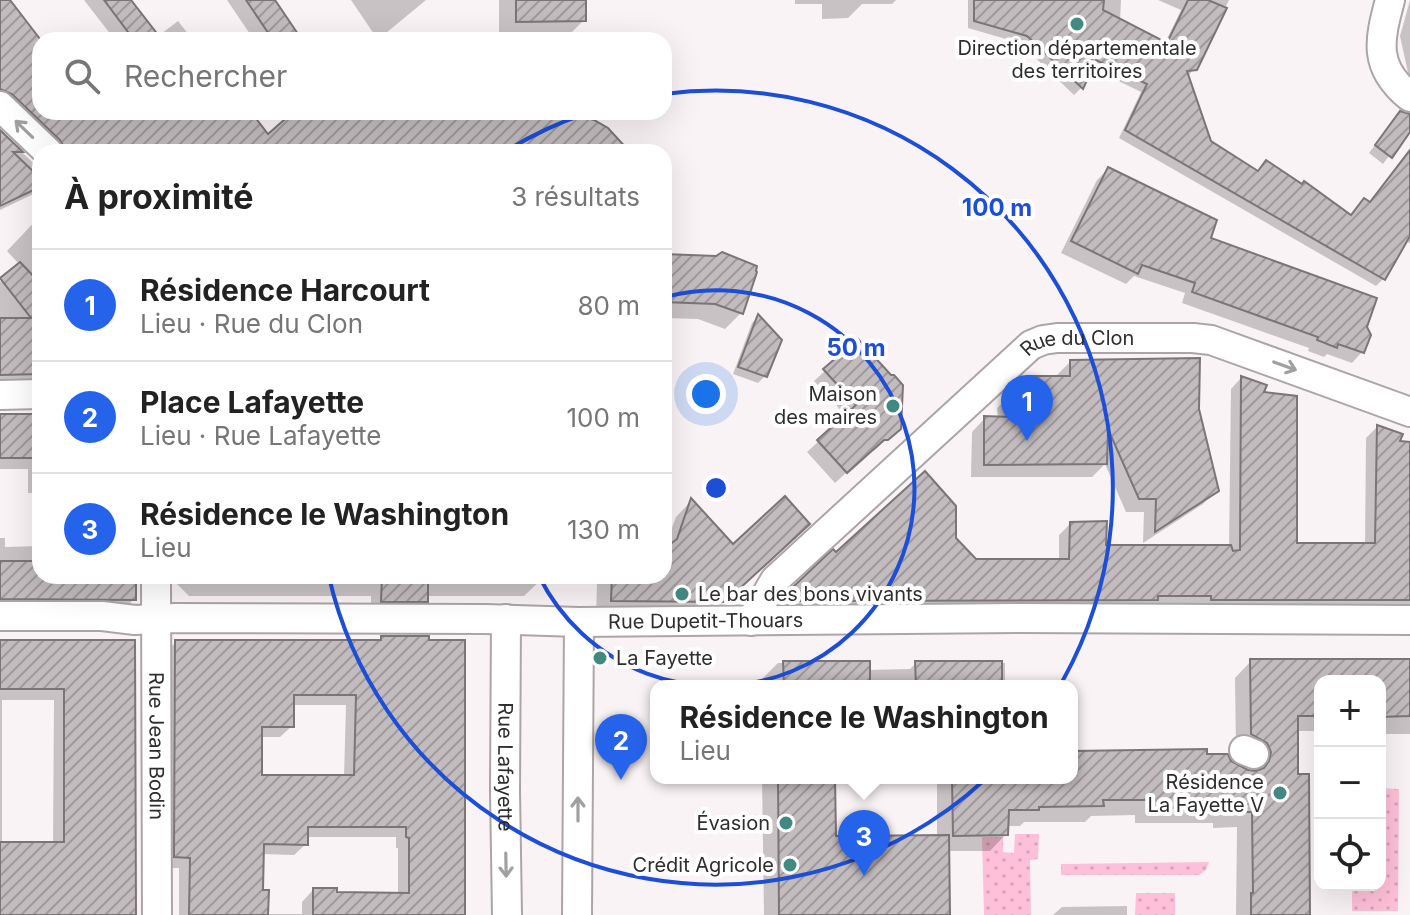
<!DOCTYPE html>
<html lang="fr">
<head>
<meta charset="utf-8">
<style>
  body { margin:0; font-family:Inter,sans-serif; background:#f2f2f2; color:#222 }
  .controls { position:absolute; right:24px; bottom:24px; display:grid; overflow:hidden; border-radius:16px; box-shadow:0 8px 32px #0002 }
  .controls button { width:72px; height:72px; display:grid; place-items:center; padding:0; border:0; border-bottom:2px solid #e0e0e0; background:#fff; color:#222; font:40px sans-serif }
  .you { position:absolute; left:706px; top:394px; width:28px; height:28px; margin:-20px; border:6px solid #fff; border-radius:50%; background:#1a73e8; box-shadow:0 0 0 12px #1a73e833 }
  .badge { display:grid; place-items:center; width:52px; height:52px; border-radius:50%; background:#2563eb; color:#fff; font-size:26px; font-weight:700 }
  .pin { position:absolute; translate:-50% -66px; filter:drop-shadow(0 2px 4px #0008) }
  .pin::after { content:''; position:absolute; top:42px; width:28px; height:24px; background:inherit; clip-path:polygon(0 0,100% 0,50% 100%) }
  .popup { position:absolute; left:650px; top:680px; width:428px; height:104px; box-sizing:border-box; display:grid; place-content:center; border-radius:16px; background:#fff; filter:drop-shadow(0 2px 6px #0005); font-size:26px; white-space:nowrap; color:#767676 }
  .popup b { font-size:30px; color:#222 }
  .popup::after { content:''; position:absolute; left:50%; top:100%; margin-left:-16px; border:16px solid transparent; border-top-color:#fff }
  .list { margin:0; padding:0; list-style:none }
  h2 { display:flex; justify-content:space-between; align-items:center; height:104px; margin:0; padding:0 32px; font-size:34px }
  h2 small { font-size:26px; font-weight:400; color:#767676 }
  .list li { display:grid; grid-template-columns:52px 1fr auto; gap:24px; align-items:center; box-sizing:border-box; height:112px; padding:0 32px; border-top:2px solid #e0e0e0 }
  .list b { display:block; font-size:30px; white-space:nowrap }
  .list p { margin:0; font-size:26px; white-space:nowrap; color:#767676 }
  .list em { font-size:26px; font-style:normal; color:#767676 }
  .icon { flex:none; width:44px; height:44px; fill:none; stroke:currentColor; stroke-width:2; stroke-linecap:round; stroke-linejoin:round }
  .map { position:relative; flex:none; width:1410px; height:915px; overflow:hidden }
  .search { position:absolute; background:#fff; box-shadow:0 8px 32px #0002; left:32px; top:32px; width:640px; height:88px; display:flex; align-items:center; gap:20px; box-sizing:border-box; padding:0 28px; border-radius:24px; color:#767676; font-size:30px }
  .panel { position:absolute; background:#fff; box-shadow:0 8px 32px #0002; left:32px; top:144px; width:640px; height:440px; border-radius:24px }
  .map>svg:first-child { display:block }
  .grass { fill:url(#grass-dots) }
  .shadow { fill:#0003; fill-rule:evenodd }
  .building { fill:url(#building-hatch); stroke:#7b7577; stroke-width:2; fill-rule:evenodd }
  .lines { fill:none; stroke-linecap:round; stroke-linejoin:round }
  .minor-casing { stroke:#aca5a7; stroke-width:32 }
  .minor { stroke:#fff; stroke-width:28 }
  .oneway { stroke:#a1a0a1 }
  .ring { fill:none; stroke:#1d4ed8; stroke-width:4 }
  .poi-dot { fill:#428981; stroke:#fff; stroke-width:3 }
  .labels { text-anchor:middle; dominant-baseline:central; stroke-width:8; stroke-linejoin:round; paint-order:stroke }
  .poi-label { font-size:20px; fill:#2f2d2e; stroke:#fff; text-anchor:end }
  .street-label { font-size:20px; fill:#2f2d2e; stroke:#fff }
  .centre { fill:#1d4ed8; stroke:#fff; stroke-width:4 }
  .ring-label { font-size:24px; text-anchor:middle; font-weight:bold; fill:#1d4ed8; stroke:#fff; stroke-width:8; stroke-linejoin:round; paint-order:stroke }
</style>
</head>
<body>
<div class="map">
<svg width="1410" height="915" viewBox="0 0 1410 915">
  <defs>
    <pattern id="grass-dots" width="8" height="8" patternUnits="userSpaceOnUse" patternTransform="scale(2)"><rect width="8" height="8" fill="#fec0d8"/><path d="M2 2h.1M6 6h.1" fill="none" stroke="#daa5ba" stroke-width="1.8" stroke-linecap="round"/></pattern>
    <pattern id="building-hatch" width="6" height="6" patternUnits="userSpaceOnUse" patternTransform="scale(2)"><rect width="6" height="6" fill="#c3bcbe"/><path d="M-1 1l2-2M0 6l6-6M5 7l2-2" fill="none" stroke="#9f999b"/></pattern>
  </defs>
  <rect width="100%" height="100%" fill="#faf3f5"/>
  <g class="grass">
    <path d="M1380 788 1399 789 1398 911H1352V885H1380Z"/>
    <path d="M1015 834H1039L1038 859 1030 860 1031 915H984L982 837H1003V852L1014 853Z"/>
    <path d="M1209 862 1206 870 1199 875H1061V864Z"/>
    <path d="M1136 893H1175V915H1135Z"/>
  </g>
  <g class="shadow">
    <path d="M0 0H8L40 65V112H249L268 136 296 112H534V117L627 152H49L0 104Z"/>
    <path d="M84 0H129L157 37 178 21 193 40H115Z"/>
    <path d="M227 0H273L300 40H254Z"/>
    <path d="M351 0H426L380 38 382 40H378Z"/>
    <path d="M499 0H584V20L565 39 499 40Z"/>
    <path d="M795 0H896L892 4H862L848 18 822 19V4H795Z"/>
    <path d="M968 0H1121L1120 21 1165 43 1181 10 1158 0H1229L1195 68 1187 77 1210 143 1257 173 1266 162 1350 216 1364 200 1369 203 1410 158V244L1406 240 1383 279 1376 286 1119 138 1141 92 1090 67 1081 88 1074 95 1020 43 968 28Z"/>
    <path d="M1410 0V82L1400 36Z"/>
    <path d="M1410 119V128L1383 164 1369 153 1394 120Z"/>
    <path d="M0 132 40 169V191L0 210Z"/>
    <path d="M1108 169 1209 239 1362 352 1352 363 1327 354 1324 357 1308 351 1309 348 1182 303 1185 293 1134 276 1126 284 1061 253 1097 180Z"/>
    <path d="M40 216V385L0 386V282L20 265 7 251Z"/>
    <path d="M664 256 741 313 725 329 698 319 664 318Z"/>
    <path d="M758 316 765 376 758 383 733 374 752 323Z"/>
    <path d="M858 341 887 439 875 450H871L835 483 807 452 846 416 814 381Z"/>
    <path d="M1070 362 1197 409 1216 490 1203 504 1143 543 1144 512H1126L1105 464 1092 477H971L972 432 985 418 998 419 997 408 1011 395H1016V392L1029 378H1057V375Z"/>
    <path d="M1241 378 1261 393 1295 545H1365L1366 438 1377 427 1398 443 1410 444V610L787 611 783 599 794 588 954 539 975 561H1059V535L1070 524 1104 547H1229L1231 389Z"/>
    <path d="M0 416H40V507H32V493H28V469H0Z"/>
    <path d="M691 501 733 546 792 540 707 617H596L597 581 602 576H664V549L676 517Z"/>
    <path d="M0 538H5V547L40 546V576H134V599L123 610H0Z"/>
    <path d="M169 576H545L524 596H426V601L415 612H371V596H189Z"/>
    <path d="M382 638 463 915H179V868H163L164 654 176 642H378ZM292 705H346L344 777H260V737H280L292 726ZM306 837H396V848H398V895L335 894 313 890 302 902V914H266L261 893V854L294 855 306 844Z"/>
    <path d="M0 641 133 642 134 915H0ZM2 700H54L53 844H2Z"/>
    <path d="M1251 661H1410V734H1380V681H1320V731H1296V776L1308 915H1236L1237 827 1213 828V823H1135V815L1091 816 1085 822H1024L1020 826H1006V834L990 851H948V915H764L762 778H833L834 838 937 837V778H1072V753L1205 756 1255 773 1251 759 1236 751 1235 678Z"/>
    <path d="M778 663H868V670L910 669 916 663H1005V686H762V679Z"/>
    <path d="M1127 906V915H1053L1062 907Z"/>
  </g>
  <g class="building">
    <path d="M0 0H10L40 39V112H251L268 134 293 112H536V115H562L584 117 594 120 608 128 630 152H65L64 147 60 140 12 94 0 89Z"/>
    <path d="M104 0H131L162 40H134Z"/>
    <path d="M246 0H275L302 40H273Z"/>
    <path d="M516 0H586V21L516 22Z"/>
    <path d="M974 0H1104L1103 10 1167 43 1188 0H1208L1227 8 1197 70 1187 71 1211 141 1258 171 1266 160 1302 184 1304 181 1351 215 1364 198 1370 202 1410 150V236L1385 280 1125 130 1147 84 1096 60 1083 89 1027 36 974 21Z"/>
    <path d="M1400 111 1410 114V132L1392 158 1375 145Z"/>
    <path d="M0 130 23 152H13L40 178V187L0 206Z"/>
    <path d="M1108 167 1217 220 1211 238 1377 298 1367 327 1371 335 1364 353 1338 344 1337 348 1317 340 1318 337 1192 292 1195 283 1142 265 1138 274 1071 241Z"/>
    <path d="M722 252 757 266 756 271 757 272 743 314 715 304 664 302V254L716 256Z"/>
    <path d="M20 262 40 283V374L0 375V318H31L0 278Z"/>
    <path d="M758 314 782 340 767 377 738 367Z"/>
    <path d="M858 339 891 375H894L903 385 901 429 888 440H884L847 473 817 440 856 405 823 369Z"/>
    <path d="M1200 358 1199 409 1219 491 1155 532 1156 499H1139L1108 429 1107 464 984 465V416L1011 417 1010 393 1029 394 1028 376H1070V360Z"/>
    <path d="M1241 376 1267 385 1264 392 1297 396V543H1375L1377 425 1403 434 1400 441 1410 442V600H1211V596H1158V600L798 601 793 587 833 549 836 552 925 471 956 506V538L976 559H1069L1070 522 1107 521 1106 545H1231L1233 551 1240 550Z"/>
    <rect x="0" y="414" width="40" height="44"/>
    <path d="M785 496 810 524 725 602 611 601 612 576H664V549L677 539 691 498 733 544Z"/>
    <path d="M0 561H40V576H136V600L0 599Z"/>
    <path d="M382 576H428V602H381Z"/>
    <path d="M381 636H429V640H465V915H313V888H337V892L409 893V838L406 837V827H308V845L264 844 263 890H269L268 915H189L190 858 174 857 175 640H381ZM294 695H356L354 775H262V727H294Z"/>
    <path d="M0 640H135L136 915H0V842H64V689H0Z"/>
    <path d="M1250 659H1410V716L1380 717V681H1320V716H1298V774H1309L1310 915H1251V893H1253L1252 812H1228V807L1150 808V800H1103L1104 806 1039 807V810H1009L1008 835 953 836 952 778H1072V751L1207 749V754H1228L1231 761 1248 770 1256 771 1264 768 1269 761 1271 752 1267 743 1251 734Z"/>
    <path d="M783 661H870V686H784Z"/>
    <path d="M915 661H1002V686H916Z"/>
    <path d="M778 778H835L836 836 949 835 950 915H779Z"/>
  </g>
  <g class="lines">
    <g class="minor-casing">
      <g id="minor">
        <path d="M1390 0C1379 41 1373 67 1410 97"/>
        <path d="M0 106 48 152"/>
        <path d="M0 395 40 394"/>
        <path id="s1" d="M156 576 157 915"/>
        <path id="s2" d="M0 616H102L135 620 175 618 485 619 579 622 1019 618 1410 620"/>
        <path id="s3" d="M506 619 505 791 507 915"/>
        <path id="s4" d="M751 621 775 580 1031 345 1043 340 1057 338H1193L1211 340 1410 412"/>
        <path d="M1244 750 1254 754"/>
        <path d="M577 915 579 622"/>
      </g>
    </g>
    <use href="#minor" class="minor"/>
  </g>
  <defs><path id="oneway-shaft" d="M-6 0H5M1.5-3L5.5 0L1.5 3" fill="none" stroke-width="1.6" stroke-linecap="round" stroke-linejoin="round" transform="scale(2)"/></defs>
  <g class="oneway">
    <use href="#oneway-shaft" transform="translate(24 129) rotate(-136)"/>
    <use href="#oneway-shaft" transform="translate(1285 366) rotate(20)"/>
    <use href="#oneway-shaft" transform="translate(578 809) rotate(-90)"/>
    <use href="#oneway-shaft" transform="translate(506 865) rotate(89)"/>
  </g>
  <g class="ring">
    <path d="M665 297A198 198 0 1 1 539 576"/>
    <path d="M506 151A397 397 0 0 1 587 113M664 94A397 397 0 1 1 329 577"/>
  </g>
  <g class="poi-dot">
    <circle cx="1077" cy="24" r="8"/>
    <circle cx="893" cy="406" r="8"/>
    <circle cx="682" cy="594" r="8"/>
    <circle cx="600" cy="658" r="8"/>
    <circle cx="1280" cy="793" r="8"/>
    <circle cx="786" cy="823" r="8"/>
    <circle cx="790" cy="865" r="8"/>
  </g>
  <g class="labels">
    <g class="poi-label">
      <text x="1077" y="48" text-anchor="middle">Direction départementale<tspan x="1077" dy="23">des territoires</tspan></text>
      <text x="877" y="394">Maison<tspan x="877" dy="23">des maires</tspan></text>
      <text x="698" y="594" text-anchor="start">Le bar des bons vivants</text>
      <text x="616" y="658" text-anchor="start">La Fayette</text>
      <text x="1264" y="782">Résidence<tspan x="1264" dy="23">La Fayette V</tspan></text>
      <text x="770" y="823">Évasion</text>
      <text x="774" y="865">Crédit Agricole</text>
    </g>
    <g class="street-label">
      <text stroke="none"><textPath href="#s4" startOffset="442">Rue du Clon</textPath></text>
      <text stroke="none"><textPath href="#s2" startOffset="706">Rue Dupetit-Thouars</textPath></text>
      <text stroke="none"><textPath href="#s1" startOffset="170">Rue Jean Bodin</textPath></text>
      <text stroke="none"><textPath href="#s3" startOffset="148">Rue Lafayette</textPath></text>
    </g>
  </g>
  <circle cx="716" cy="488" r="12" class="centre"/>
  <g class="ring-label">
    <text x="997" y="216">100 m</text>
    <text x="856" y="356">50 m</text>
  </g>
</svg>
<div class="controls">
<button>+</button>
<button>−</button>
<button><svg class="icon" aria-label="locate" viewBox="0 0 24 24"><circle cx="12" cy="12" r="6"/><path d="M12 2v4M12 18v4M2 12h4M18 12h4"/></svg></button>
</div>
<div class="you"></div>
<div class="pin badge" style="left:1027px;top:441px">1</div>
<div class="pin badge" style="left:621px;top:780px">2</div>
<div class="pin badge" style="left:864px;top:876px">3</div>
<div class="popup"><b>Résidence le Washington</b>Lieu</div>
<div class="search"><svg class="icon" aria-label="search" viewBox="0 0 24 24"><circle cx="10" cy="10" r="6"/><path d="M15 15l6 6"/></svg>Rechercher</div>
<section class="panel">
<h2>À proximité<small>3 résultats</small></h2>
<ul class="list">
<li><span class="badge">1</span><div><b>Résidence Harcourt</b><p>Lieu · Rue du Clon</p></div><em>80 m</em></li>
<li><span class="badge">2</span><div><b>Place Lafayette</b><p>Lieu · Rue Lafayette</p></div><em>100 m</em></li>
<li><span class="badge">3</span><div><b>Résidence le Washington</b><p>Lieu</p></div><em>130 m</em></li>
</ul>
</section>
</div>
</body>
</html>
